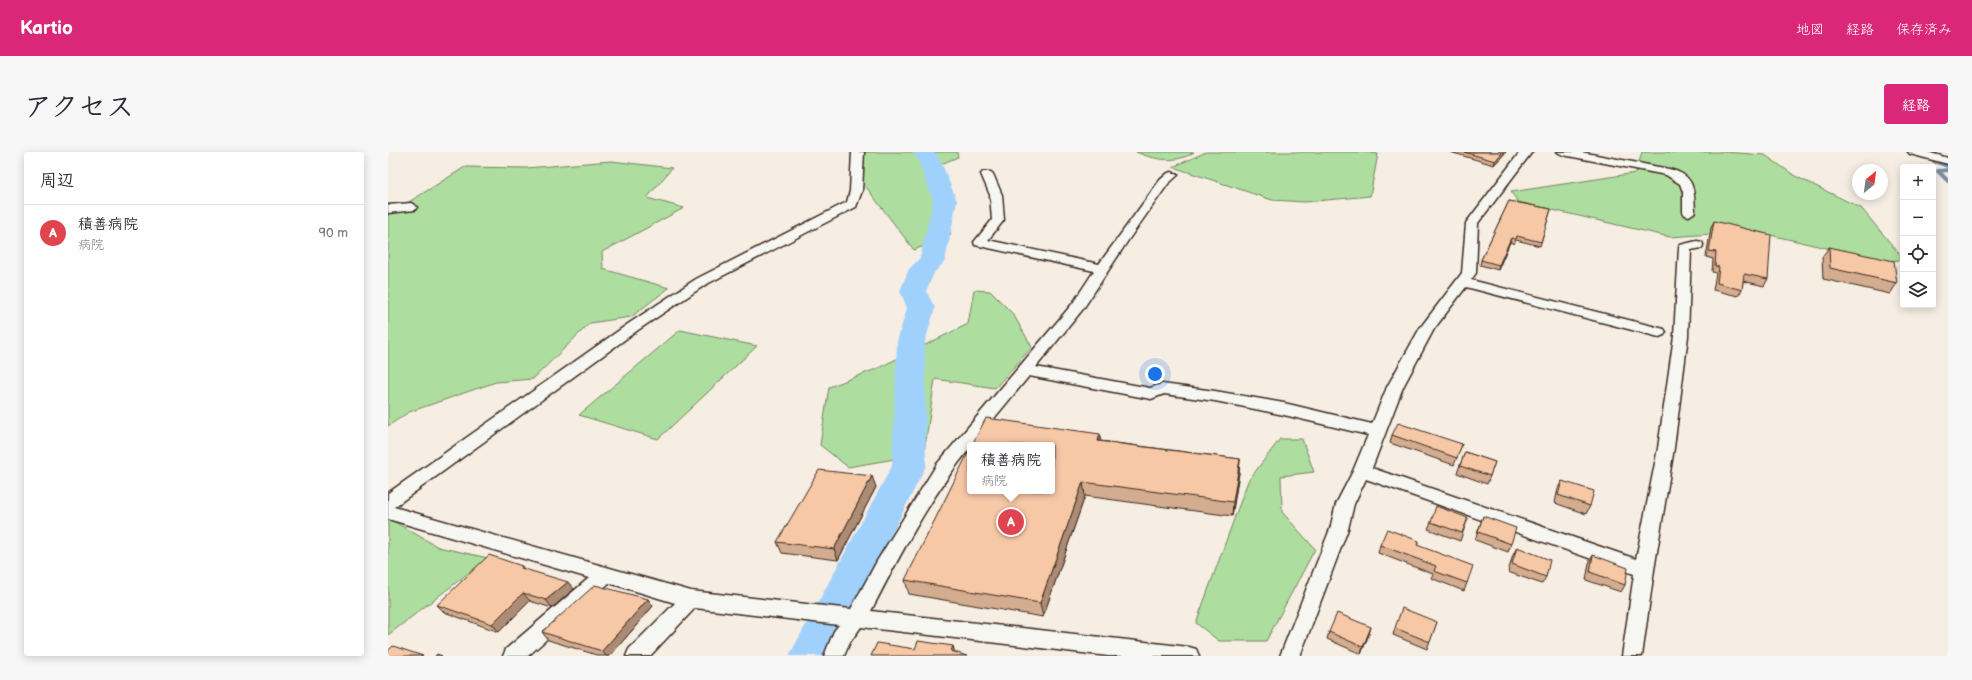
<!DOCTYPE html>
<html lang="ja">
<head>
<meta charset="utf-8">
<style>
  body { margin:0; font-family:"Balsamiq Sans","Klee One",sans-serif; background:#f7f7f7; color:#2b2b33 }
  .controls { position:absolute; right:12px; top:12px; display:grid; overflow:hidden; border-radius:4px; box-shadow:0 2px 10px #0003 }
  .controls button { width:36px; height:36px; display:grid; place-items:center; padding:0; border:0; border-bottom:1px solid #e1e1e2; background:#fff; color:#2b2b33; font:20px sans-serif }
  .compass { position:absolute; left:1464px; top:12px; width:36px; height:36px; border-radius:50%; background:#fff; box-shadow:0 2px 10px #0003; rotate:29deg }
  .you { position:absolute; left:767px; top:222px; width:14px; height:14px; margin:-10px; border:3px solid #fff; border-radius:50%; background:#1a73e8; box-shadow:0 0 0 6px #1a73e833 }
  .badge { display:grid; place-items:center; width:26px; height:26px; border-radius:50%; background:#db2777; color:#fff; font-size:13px; font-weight:700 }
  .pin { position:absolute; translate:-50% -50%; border:2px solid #fff; box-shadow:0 1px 4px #0006 }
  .popup { position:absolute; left:579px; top:290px; width:88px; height:52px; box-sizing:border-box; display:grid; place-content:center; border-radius:4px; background:#fff; filter:drop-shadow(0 1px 3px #0005); font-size:13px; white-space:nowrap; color:#7c7c81 }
  .popup b { font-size:15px; color:#2b2b33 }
  .popup::after { content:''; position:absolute; left:50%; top:100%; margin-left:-8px; border:8px solid transparent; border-top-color:#fff }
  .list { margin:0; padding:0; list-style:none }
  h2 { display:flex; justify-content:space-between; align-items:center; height:52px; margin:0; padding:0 16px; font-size:17px }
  h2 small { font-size:13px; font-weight:400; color:#7c7c81 }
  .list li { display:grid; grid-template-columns:26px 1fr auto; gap:12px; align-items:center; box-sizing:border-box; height:56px; padding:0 16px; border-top:1px solid #e1e1e2 }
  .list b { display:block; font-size:15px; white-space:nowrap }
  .list p { margin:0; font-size:13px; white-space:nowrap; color:#7c7c81 }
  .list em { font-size:13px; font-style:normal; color:#7c7c81 }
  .icon { flex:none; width:22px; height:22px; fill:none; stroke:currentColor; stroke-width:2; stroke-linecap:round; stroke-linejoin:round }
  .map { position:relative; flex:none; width:1560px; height:504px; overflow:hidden; border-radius:4px }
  header { display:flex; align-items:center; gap:24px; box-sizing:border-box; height:56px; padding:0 20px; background:#db2777; color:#fff }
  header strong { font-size:19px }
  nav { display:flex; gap:22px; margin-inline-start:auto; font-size:14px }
  .intro { display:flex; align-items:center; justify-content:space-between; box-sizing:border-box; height:96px; padding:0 24px }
  h1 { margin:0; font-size:28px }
  .button { padding:10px 18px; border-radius:4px; background:#db2777; color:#fff; font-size:14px; font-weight:700 }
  main { display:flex; gap:24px; padding:0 24px }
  aside { flex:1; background:#fff; border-radius:4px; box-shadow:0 2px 10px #0003 }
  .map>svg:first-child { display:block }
  .green { fill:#adde9f; stroke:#74845e }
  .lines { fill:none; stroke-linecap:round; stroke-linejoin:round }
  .stream { stroke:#778ea3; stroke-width:4 }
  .river { fill:#9fd1fc; fill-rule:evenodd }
  .street-casing { stroke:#3b2a1e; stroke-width:3 }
  .street { fill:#f6f6f2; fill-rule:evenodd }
  .wall { fill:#d4ac8f; stroke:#3b2a1e }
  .shaded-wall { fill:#ad8c74; stroke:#3b2a1e }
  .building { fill:#f7c8a6; stroke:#3b2a1e }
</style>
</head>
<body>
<header>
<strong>Kartio</strong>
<nav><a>地図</a><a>経路</a><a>保存済み</a></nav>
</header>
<div class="intro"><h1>アクセス</h1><a class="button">経路</a></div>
<main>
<aside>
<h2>周辺<small></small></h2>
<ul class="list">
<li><span class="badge" style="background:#e0444e">A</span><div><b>積善病院</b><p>病院</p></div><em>90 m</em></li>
</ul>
</aside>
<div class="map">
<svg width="1560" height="504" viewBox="0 0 1560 504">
  <rect width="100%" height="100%" fill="#f6ede3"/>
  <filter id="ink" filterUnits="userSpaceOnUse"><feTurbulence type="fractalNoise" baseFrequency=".025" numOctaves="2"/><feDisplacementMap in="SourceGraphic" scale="8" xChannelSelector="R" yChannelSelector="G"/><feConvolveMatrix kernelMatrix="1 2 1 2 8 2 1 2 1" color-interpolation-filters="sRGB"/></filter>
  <g filter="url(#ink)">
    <g class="green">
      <path d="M464 0H569L570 5 541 17 563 83 526 98 475 31Z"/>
      <path d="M748 0H806C789 12 767 8 748 0Z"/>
      <path d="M818 0H977L990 2 982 44 917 50 884 48 785 15Z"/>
      <path d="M1254 0H1336L1377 3 1407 24 1473 56 1515 106V108L1494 109 1365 79 1282 85 1130 50 1123 40 1248 21Z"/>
      <path d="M223 9 284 16 259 46 296 56 214 100 215 117 281 136 243 165 202 171 145 227 108 230 21 260 0 274V63L77 15 138 16Z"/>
      <path d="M586 138 602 139 625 162 644 195 607 236 547 227 536 302 460 315 432 293 441 235 488 217 580 172Z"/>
      <path d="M292 178 369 194 270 287 191 263Z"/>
      <path d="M892 287H914L926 320 893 324 894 360 927 397 878 489H831L808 471 860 329Z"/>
      <path d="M0 366 50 395 100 406 0 483Z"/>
    </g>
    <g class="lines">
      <g class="stream">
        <path d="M1548 0 1546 9 1560 14"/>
        <path d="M1560 18 1550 19 1560 29"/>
      </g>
      <path class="river" d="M525 0H547L553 10 569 49 557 109 546 121 538 139 547 156 537 190 538 314 442 504H401L504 314 509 190 519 156 512 139 521 117 532 106 545 49 531 10Z"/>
      <g class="street-casing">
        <g id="street">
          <path d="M464 0H476L474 39 468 55 317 133 250 178 6 355 303 439 463 457 489 409 549 312 685 151 706 119 587 93 586 90 604 68 602 43 593 22 595 20H603L605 22 614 43 616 68 600 88 711 112 772 28 780 21 784 20 790 23 780 32 741 87 695 157 648 215 762 236 774 232 827 239 896 251 984 272 999 235 1032 176 1074 121 1078 71 1132 0H1144L1090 71 1088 121 1083 128 1276 177 1278 180 1276 183 1271 185 1078 135 1046 177 1015 235 984 316 1248 407 1270 296 1286 184 1291 96 1292 93 1309 89 1314 90 1315 93 1314 96 1303 98 1300 184 1286 296 1266 418 1254 504H1234L1246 422 978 327 966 352 960 377 912 504H892L942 377 948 352 965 319 980 283 896 263 827 249 776 242 763 247 641 224 584 293H582V296C542 345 512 403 483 459L801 495 808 497 811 504H720L473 475 462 490 456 504H436L446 479 451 473 307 456 262 504H238L241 497 287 451 221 431 140 504H115L118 497 201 426 0 367V341L240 172 308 127 459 50 462 39Z"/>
          <path d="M1169 0H1193L1281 17C1307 23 1306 37 1307 60L1301 64 1297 63 1295 60V40L1292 32 1278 23 1175 3Z"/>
          <path d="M1520 0H1539L1560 6V12L1522 2Z"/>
          <path d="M23 51 29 55 27 58 0 61V53Z"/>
        </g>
      </g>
      <use href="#street" class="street"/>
    </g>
    <g class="wall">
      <path d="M1062 0H1118L1106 13Z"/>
      <path d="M1121 49 1163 57 1152 94 1128 88 1126 92 1122 90 1110 118 1092 113 1093 108Z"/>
      <path d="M1326 69 1380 127 1376 134 1355 129 1354 138 1350 144 1325 138 1328 121 1324 120 1325 107 1318 105 1323 76Z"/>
      <path d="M1441 95 1509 131 1502 142 1435 127 1434 105Z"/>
      <path d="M1004 283 1074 292 1066 313 1002 291Z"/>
      <path d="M713 289 852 307 851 321 844 364 697 344 655 465 521 442 517 428Z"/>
      <path d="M1077 300 1107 310 1099 332 1069 321Z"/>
      <path d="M1174 329 1202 354 1198 362 1167 351 1170 336Z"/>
      <path d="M488 335 450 408 394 401 389 390Z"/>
      <path d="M1095 364 1123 392 1120 400 1087 388Z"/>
      <path d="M1080 366 1072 389 1040 377 1043 370Z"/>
      <path d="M992 393H1029L1079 431 1076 439 1043 426 1045 422 990 401Z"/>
      <path d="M1129 395 1158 425 1154 432 1120 420 1125 403Z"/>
      <path d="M1205 403 1237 433 1233 440 1198 428 1201 411Z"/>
      <path d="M134 414 136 417 186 437 164 456 142 449 111 480 56 460 49 453Z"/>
      <path d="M260 447 265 454 222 504H212L160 488 154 480Z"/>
      <path d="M1049 470 1039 497 1005 483 1007 476Z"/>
      <path d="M941 480 981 482 973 502 939 487Z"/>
    </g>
    <g class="shaded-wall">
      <path d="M1115 0H1118L1106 13 1107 9Z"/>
      <path d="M1123 86 1122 90 1110 118 1111 113Z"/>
      <path d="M712 282 713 296 710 289Z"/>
      <path d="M852 307 851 321 844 364 845 350Z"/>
      <path d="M484 324 488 335 450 408 446 397Z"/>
      <path d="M695 330 697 344 655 465 652 451Z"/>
      <path d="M180 430 186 437 164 456 158 448Z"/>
      <path d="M135 441 142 449 111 480 104 472Z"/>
      <path d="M260 447 265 454 222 504H218L214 499Z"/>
      <path d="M983 475 981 482 973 502 975 495Z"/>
      <path d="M565 494 567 501 563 499Z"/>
    </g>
    <g class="building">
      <path d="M1076 0H1115L1107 9Z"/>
      <path d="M1121 49 1163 57 1153 90 1129 84 1128 87 1123 86 1111 113 1093 108Z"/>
      <path d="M1326 69 1383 83 1380 127 1356 122 1354 138 1329 131 1331 115 1327 114 1328 100 1321 99Z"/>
      <path d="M1441 95 1506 109 1509 131 1442 116Z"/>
      <path d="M598 266 712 282 710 289 852 307 845 350 695 330 652 451 517 428 582 297V339H664V293H584Z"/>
      <path d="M1010 271 1074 292 1069 306 1004 283Z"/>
      <path d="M1077 300 1107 310 1102 324 1072 314Z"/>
      <path d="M431 318 484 324 446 397 389 390Z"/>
      <path d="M1174 329 1206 339 1202 354 1170 343Z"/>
      <path d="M1048 354 1080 366 1074 381 1043 370Z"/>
      <path d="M1095 364 1128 376 1123 392 1090 380Z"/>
      <path d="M999 377 1031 389 1029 393 1085 414 1079 431 1046 419 1048 414 992 393Z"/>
      <path d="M1129 395 1162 408 1158 425 1124 412Z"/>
      <path d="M101 403 134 414 133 416 180 430 158 448 135 441 104 472 49 453Z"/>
      <path d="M1205 403 1240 416 1237 433 1202 420Z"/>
      <path d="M207 433 260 447 214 499 154 480Z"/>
      <path d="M1014 456 1049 470 1042 490 1007 476Z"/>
      <path d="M949 461 983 475 975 495 941 480Z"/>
      <path d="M530 489 565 494 563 499 579 504H483L489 491 527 497Z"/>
      <path d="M5 494 35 504H0V499Z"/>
      <path d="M49 502 54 504H47Z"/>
    </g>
  </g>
</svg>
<div class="controls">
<button>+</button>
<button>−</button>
<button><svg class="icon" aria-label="locate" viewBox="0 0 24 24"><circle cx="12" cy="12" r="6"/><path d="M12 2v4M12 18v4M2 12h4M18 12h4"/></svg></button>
<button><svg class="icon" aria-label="layers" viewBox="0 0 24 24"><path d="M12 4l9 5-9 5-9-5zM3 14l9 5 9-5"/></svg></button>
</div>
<svg class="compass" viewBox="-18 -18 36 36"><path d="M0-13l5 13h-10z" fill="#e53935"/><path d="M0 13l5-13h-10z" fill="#7c7c81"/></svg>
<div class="you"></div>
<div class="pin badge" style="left:623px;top:370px;background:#e0444e">A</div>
<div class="popup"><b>積善病院</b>病院</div>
</div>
</main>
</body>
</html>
